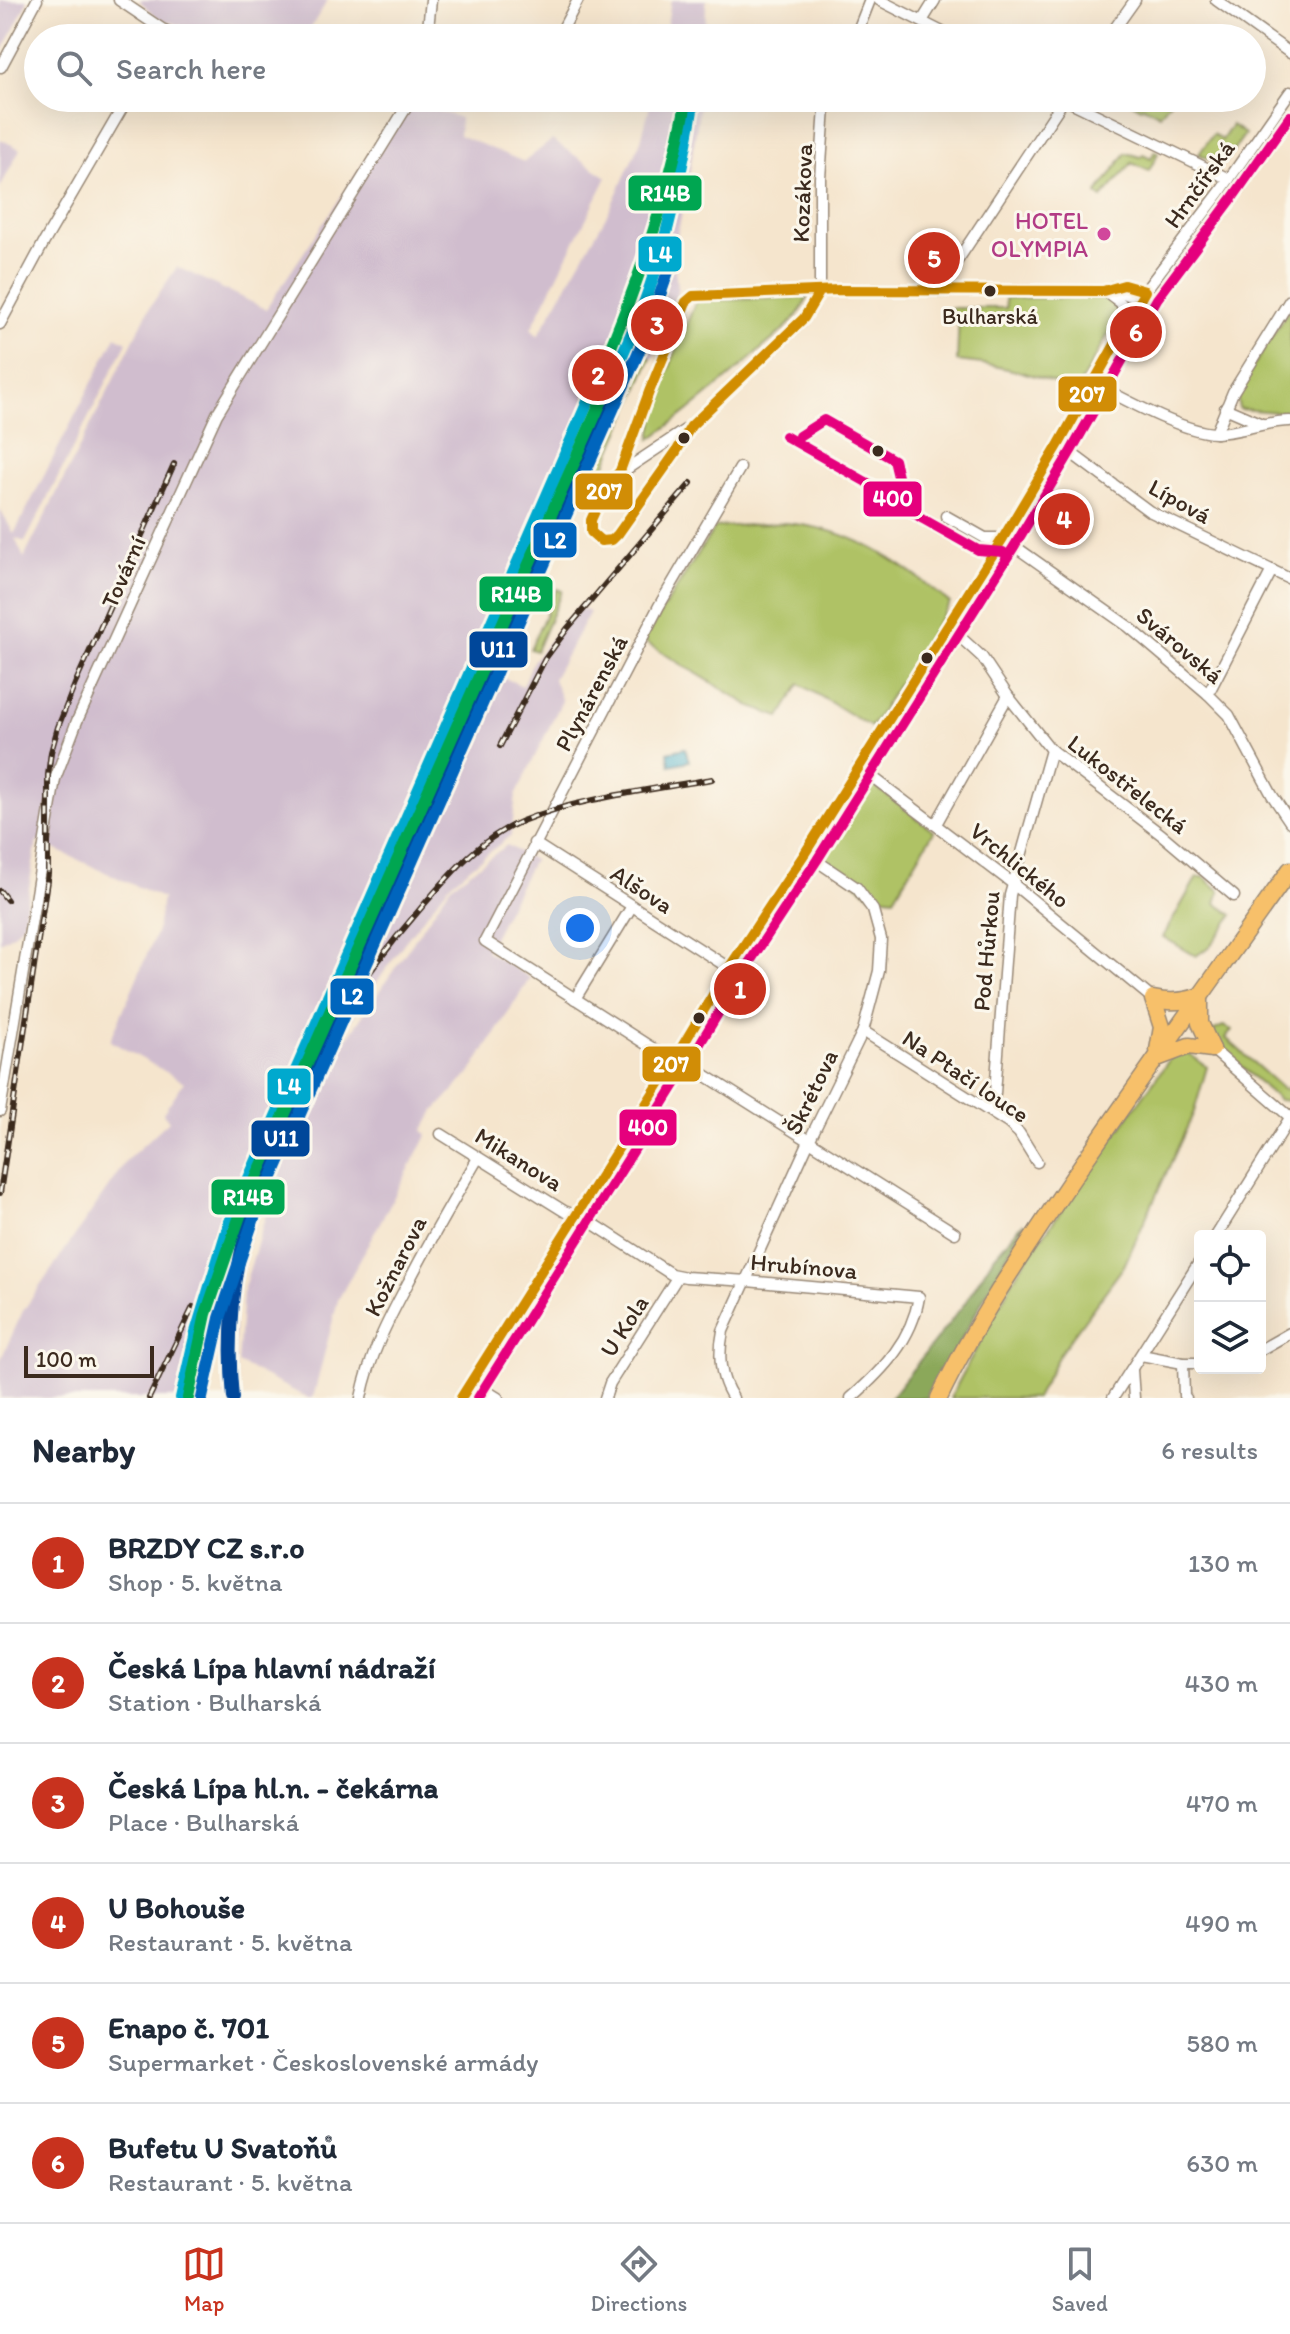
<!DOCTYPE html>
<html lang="en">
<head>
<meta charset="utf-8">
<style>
  body { margin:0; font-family:Itim,sans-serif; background:#f2f2f3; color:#1f2937 }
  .controls { position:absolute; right:24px; bottom:24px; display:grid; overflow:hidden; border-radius:8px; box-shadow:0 8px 32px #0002 }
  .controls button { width:72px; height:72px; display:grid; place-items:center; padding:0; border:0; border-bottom:2px solid #e0e1e3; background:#fff; color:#1f2937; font:40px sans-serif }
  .scale { position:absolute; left:24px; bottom:20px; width:130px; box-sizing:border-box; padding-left:8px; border:4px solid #3b2a1e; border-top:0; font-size:22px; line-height:28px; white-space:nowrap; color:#3b2a1e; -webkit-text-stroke:6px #fbf7ec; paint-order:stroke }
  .you { position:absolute; left:580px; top:928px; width:28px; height:28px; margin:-20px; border:6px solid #fff; border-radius:50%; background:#1a73e8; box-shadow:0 0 0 12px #1a73e833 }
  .badge { display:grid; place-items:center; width:52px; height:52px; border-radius:50%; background:#c8321e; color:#fff; font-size:26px; font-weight:700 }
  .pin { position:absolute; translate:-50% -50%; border:4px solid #fff; box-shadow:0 2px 8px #0006 }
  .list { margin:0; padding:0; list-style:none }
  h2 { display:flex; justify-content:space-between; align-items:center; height:104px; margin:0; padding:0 32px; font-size:34px }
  h2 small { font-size:26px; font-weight:400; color:#747a83 }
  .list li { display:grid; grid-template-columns:52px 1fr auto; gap:24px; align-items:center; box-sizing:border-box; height:120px; padding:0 32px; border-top:2px solid #e0e1e3 }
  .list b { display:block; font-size:30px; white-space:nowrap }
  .list p { margin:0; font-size:26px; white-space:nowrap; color:#747a83 }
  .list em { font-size:26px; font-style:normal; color:#747a83 }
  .icon { flex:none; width:44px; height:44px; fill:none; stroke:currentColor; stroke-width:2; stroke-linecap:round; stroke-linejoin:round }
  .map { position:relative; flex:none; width:1290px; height:1398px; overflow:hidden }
  .search { position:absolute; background:#fff; box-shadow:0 8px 32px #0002; left:24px; right:24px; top:24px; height:88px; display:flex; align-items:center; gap:20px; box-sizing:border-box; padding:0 28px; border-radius:44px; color:#747a83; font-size:30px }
  .sheet { height:824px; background:#fff }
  nav { display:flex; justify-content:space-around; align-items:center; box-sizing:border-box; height:112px; border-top:2px solid #e0e1e3; background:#fff; font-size:22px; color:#747a83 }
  nav a { display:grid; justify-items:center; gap:4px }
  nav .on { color:#c8321e }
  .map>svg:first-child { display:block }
  .industrial { fill:#d0bdce }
  .green { fill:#afc265; stroke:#757642; stroke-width:2 }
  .forest { fill:#8ba85a; stroke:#63693c; stroke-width:2 }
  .water { fill:#4aaec9; stroke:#426c74; stroke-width:2 }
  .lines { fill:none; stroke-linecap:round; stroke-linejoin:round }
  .minor-casing { stroke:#988876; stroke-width:13 }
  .primary-casing { stroke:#988876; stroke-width:19 }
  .minor { stroke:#fff; stroke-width:10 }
  .primary { stroke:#f7c06b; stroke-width:16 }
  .rail-casing { stroke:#3b2a1e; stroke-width:6 }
  .rail { stroke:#fbf7ec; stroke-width:3; stroke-dasharray:9; stroke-linecap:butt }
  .bus-1-casing { stroke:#fbf7ec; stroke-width:16 }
  .bus-2-casing { stroke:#fbf7ec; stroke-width:16 }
  .bus-1 { stroke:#d18d06; stroke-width:10 }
  .bus-2 { stroke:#e5007d; stroke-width:10 }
  .rail-1-casing { stroke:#fbf7ec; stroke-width:18 }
  .rail-2-casing { stroke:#fbf7ec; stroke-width:18 }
  .rail-3-casing { stroke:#fbf7ec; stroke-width:18 }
  .rail-4-casing { stroke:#fbf7ec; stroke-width:18 }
  .rail-1 { stroke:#00479a; stroke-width:12 }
  .rail-2 { stroke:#00a9ce; stroke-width:12 }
  .rail-3 { stroke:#00a651; stroke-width:12 }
  .rail-4 { stroke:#0065bd; stroke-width:12 }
  .hotel-dot { fill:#d1479c; stroke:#fbf7ec; stroke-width:3 }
  .bus-dot { fill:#3b2a1e; stroke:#fbf7ec; stroke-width:3 }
  .labels { text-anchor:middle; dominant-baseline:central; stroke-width:6; stroke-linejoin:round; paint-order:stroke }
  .bus-label { font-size:22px; fill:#3b2a1e; stroke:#fbf7ec }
  .street-label { font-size:24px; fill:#3b2a1e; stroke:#fbf7ec }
  .hotel-label { font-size:24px; fill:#b23c85; stroke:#fbf7ec; text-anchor:end }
  .line-badge { stroke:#fbf7ec; stroke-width:3 }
  .badge-label { font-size:22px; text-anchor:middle; font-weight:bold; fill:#fff }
</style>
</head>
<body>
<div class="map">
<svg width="1290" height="1398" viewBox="0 0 1290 1398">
  <rect width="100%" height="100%" fill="#fbf7ec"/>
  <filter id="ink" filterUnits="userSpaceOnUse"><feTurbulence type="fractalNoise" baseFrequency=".0125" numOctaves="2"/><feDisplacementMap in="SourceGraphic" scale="16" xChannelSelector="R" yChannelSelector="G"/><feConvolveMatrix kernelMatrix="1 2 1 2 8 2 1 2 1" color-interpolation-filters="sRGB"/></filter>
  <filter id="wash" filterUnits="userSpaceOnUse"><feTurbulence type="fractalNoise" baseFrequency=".006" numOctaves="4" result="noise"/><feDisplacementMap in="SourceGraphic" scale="32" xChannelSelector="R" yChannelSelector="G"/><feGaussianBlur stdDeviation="1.8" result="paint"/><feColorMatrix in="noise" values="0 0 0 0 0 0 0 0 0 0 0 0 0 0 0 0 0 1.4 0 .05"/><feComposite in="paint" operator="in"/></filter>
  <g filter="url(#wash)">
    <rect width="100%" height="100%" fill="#f5e5cd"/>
    <g class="industrial">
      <path d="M0 0H28L0 57Z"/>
      <path d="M139 0H328L304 38H224L159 19Z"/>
      <path d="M671 0H706L705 38H665Z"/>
      <path d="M652 98H701L687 190 673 254 678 292 674 308 652 359 637 353 535 579 490 672 523 686 533 661 577 607 590 612 553 679 562 701 516 795 511 835 450 884 404 943 338 1039 311 1085 285 1141 252 1222 239 1279 235 1313V1347L239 1398 226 1397 222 1348 225 1281 212 1316 195 1398H0V1361L23 1311 127 1160 169 1121 163 1113 184 1082 110 1041 157 931 162 898 37 841 23 923 15 933 0 942V509L14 534 116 336 127 342 25 542 15 538 24 558 150 307 177 267 266 309 405 101 460 118 459 135 524 162 552 140 607 177 531 329 538 336 609 211 641 140Z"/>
      <path d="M0 139 20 149 0 188Z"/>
      <path d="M507 845 533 860 486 951 530 978 471 1072 434 1112 423 1131 428 1134 338 1300 313 1398H308L238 1363 243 1291 273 1191 314 1087 451 886Z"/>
    </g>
    <g class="green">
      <path d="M1124 98H1172L1160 115 1143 106 1141 108Z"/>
      <path d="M1232 125 1245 134 1225 162 1217 163 1199 154 1213 134 1222 140Z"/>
      <path d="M1155 151 1158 153 1149 171 1132 163 1102 198 1097 194 1126 153 1141 157 1143 154 1151 158Z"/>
      <path d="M808 297C798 321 776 336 758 352 723 383 688 412 651 439L657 399 696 301Z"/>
      <path d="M1005 298H1106L1115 302 1119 315 1076 391C1037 374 1000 365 957 361L959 315H951V308H1006Z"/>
      <path d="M1290 307V413L1239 409 1237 398 1235 396Z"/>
      <path d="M637 352 651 358 589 504 573 496Z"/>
      <path d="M785 523C853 528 899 561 950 603L871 727 800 684 780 717 754 708 643 641 715 527Z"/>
      <path d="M557 589 562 591 536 651 530 649Z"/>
      <path d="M862 782 871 783 934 831 894 898 871 895 825 860 818 850 857 785Z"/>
      <path d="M1197 877H1204L1220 891 1216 903 1233 915 1211 945 1196 956 1163 937Z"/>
      <path d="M1223 1026 1232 1030 1226 1038 1284 1090 1290 1086V1101L1279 1100 1214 1042 1208 1033Z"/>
      <path d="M1181 1048 1207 1067 1194 1112 1124 1266 1060 1353 1036 1398H950L1018 1271 1169 1060Z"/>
    </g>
    <path class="forest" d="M1023 1223 1024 1224 930 1398H890L965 1303 992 1259Z"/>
    <path class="water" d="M685 748 689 761 670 765 668 752Z"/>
  </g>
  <g filter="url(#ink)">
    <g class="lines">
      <g class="minor-casing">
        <g id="minor">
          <path d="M119 0 162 29 182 38"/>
          <path d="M879 0 954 38"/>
          <path d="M1216 0 1290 53"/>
          <path d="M922 21 935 0"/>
          <path d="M427 38 431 0"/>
          <path d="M558 38 578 0"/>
          <path d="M855 38 870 0"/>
          <path d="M1108 38 1135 0"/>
          <path d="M1 67 37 0"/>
          <path d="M1062 98 1229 179"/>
          <path d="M1112 287 1130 286 1145 291"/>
          <path d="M938 290 1065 98"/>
          <path d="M820 291V178L825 108 830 98"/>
          <path d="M1105 291 1121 303 1127 321"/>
          <path d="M0 324 43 244 128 98"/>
          <path d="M1093 383C1122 398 1183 432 1215 433 1240 433 1265 421 1290 421"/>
          <path d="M1225 408 1262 424"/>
          <path d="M691 426 676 452 618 534 612 540 601 541 591 532 590 526 591 520 613 478 691 426 804 318 820 291"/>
          <path d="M1216 433 1233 392 1290 300"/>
          <path d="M1059 444 1149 511 1290 579"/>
          <path d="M740 468 659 606 485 941 663 1055 686 1063 955 1233"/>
          <path d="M620 471 649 392 686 302 693 296 839 290 1117 291 1140 299"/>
          <path d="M946 516 985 538H1003"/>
          <path d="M1003 538 1129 627 1208 694 1229 715 1272 795 1290 822"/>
          <path d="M948 626 982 657 1008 696 1051 750 1162 835 1234 896"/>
          <path d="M1208 694 1272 570"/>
          <path d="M858 766 1012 883 1153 999"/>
          <path d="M936 824 1008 696"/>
          <path d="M534 843 729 968"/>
          <path d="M575 999 632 906"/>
          <path d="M863 1031 1008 1123 1019 1133 1037 1162"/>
          <path d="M1212 1049 1290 1117"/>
          <path d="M0 1111 55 779 77 721 217 414 412 98"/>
          <path d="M991 1111 995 1093 1010 895 1051 750"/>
          <path d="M441 1134 564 1211 586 1219 671 1274 686 1277 747 1281 919 1297C912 1340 883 1370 851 1398"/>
          <path d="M1216 1236 1290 1118"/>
          <path d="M1260 1350 1290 1333"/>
          <path d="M1141 1355 1183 1363H1200"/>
          <path d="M1183 1363 1184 1396 1186 1398"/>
          <path d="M1132 1370 1134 1398"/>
          <path d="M472 1382 498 1398"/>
          <path d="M361 1398C369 1357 388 1320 408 1283 430 1240 454 1199 478 1158"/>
          <path d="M461 1398 674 1060 729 968 805 853 1003 538 1059 444 1145 291 1220 192 1290 92"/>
          <path d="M605 1398 610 1383 678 1276"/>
          <path d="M733 1398C719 1377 718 1355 723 1331L809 1141 863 1031 879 971 881 939 873 910 857 888 805 853"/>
          <path d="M1113 1398 1200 1261"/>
        </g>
      </g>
      <g class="primary-casing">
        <g id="primary">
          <path d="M1200 997V1023L1212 1049"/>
          <path d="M1158 1050 1162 1027 1153 999C1170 1003 1184 1002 1200 996"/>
          <path d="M1157 1058 1189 1046 1212 1049"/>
          <path d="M939 1398C978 1317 1029 1243 1079 1169 1148 1068 1220 969 1290 870"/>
        </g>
      </g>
      <use href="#minor" class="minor"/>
      <use href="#primary" class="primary"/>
      <g class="rail-casing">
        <g id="rail">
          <path d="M500 746 545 659 567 629 691 483"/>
          <path d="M0 891 7 900"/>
          <path d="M346 974 422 779"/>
          <path d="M315 1057C346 1003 380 955 421 908 450 874 479 839 522 821 578 798 651 790 712 779"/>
          <path d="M0 1193 48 874V775L51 752 58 727 75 684 174 464"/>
          <path d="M149 1398 193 1307"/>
        </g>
      </g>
      <use href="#rail" class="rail"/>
      <g class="bus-1-casing">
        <path id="bus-1" d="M461 1398 674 1060 729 968 805 853 1003 538 1059 444 1145 291 1124 285 1103 291 839 290 693 296 686 302 649 392 620 471 606 487 591 520V532L601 541 612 540 618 534 676 452 691 426 804 318 820 291"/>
      </g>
      <g class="bus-2-casing">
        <g id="bus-2">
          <path d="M785 436 875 487 923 519 978 550 1003 552"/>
          <path d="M799 436 824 420 894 460 904 502"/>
          <path d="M478 1398 686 1067 741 975 817 860 1015 545 1071 451 1157 299 1231 200 1290 116"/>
        </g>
      </g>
      <use href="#bus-1" class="bus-1"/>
      <use href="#bus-2" class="bus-2"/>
      <g class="rail-1-casing">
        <path id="rail-1" d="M233 1398C226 1328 234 1263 255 1196L607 405"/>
      </g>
      <g class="rail-2-casing">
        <g id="rail-2">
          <path d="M601 402C616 368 632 335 645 301 669 235 683 167 694 98"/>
          <path d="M181 1398 196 1332 229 1224 590 397"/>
        </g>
      </g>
      <g class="rail-3-casing">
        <g id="rail-3">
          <path d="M590 397C632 300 668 202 687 98"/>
          <path d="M188 1398 206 1314 242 1210 601 402"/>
        </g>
      </g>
      <g class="rail-4-casing">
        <path id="rail-4" d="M202 1398 220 1318 255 1215 647 333 674 254"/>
      </g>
      <use href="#rail-1" class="rail-1"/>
      <use href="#rail-2" class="rail-2"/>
      <use href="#rail-3" class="rail-3"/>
      <use href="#rail-4" class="rail-4"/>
    </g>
  </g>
  <circle class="hotel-dot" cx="1104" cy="234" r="8"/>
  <g class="bus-dot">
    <circle cx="990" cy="291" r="7"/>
    <circle cx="684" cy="438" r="7"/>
    <circle cx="878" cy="451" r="7"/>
    <circle cx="927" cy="658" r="7"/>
    <circle cx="699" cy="1018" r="7"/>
  </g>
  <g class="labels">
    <g class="bus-label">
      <text x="990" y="316">Bulharská</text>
    </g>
    <g class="street-label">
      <text transform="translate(1199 184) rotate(-54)">Hrnčířská</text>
      <text transform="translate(802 193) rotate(-88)">Kozákova</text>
      <text transform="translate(1180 501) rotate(29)">Lípová</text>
      <text transform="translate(123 572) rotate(-66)">Tovární</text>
      <text transform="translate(1180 645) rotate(40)">Svárovská</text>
      <text transform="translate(591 693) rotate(-62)">Plynárenská</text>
      <text transform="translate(1128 784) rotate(38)">Lukostřelecká</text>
      <text transform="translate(1020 865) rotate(39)">Vrchlického</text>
      <text transform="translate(642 889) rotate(33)">Alšova</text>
      <text transform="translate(986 951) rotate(-85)">Pod Hůrkou</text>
      <text transform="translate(966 1076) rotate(34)">Na Ptačí louce</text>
      <text transform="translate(811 1092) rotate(-64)">Škrétova</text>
      <text transform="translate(519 1159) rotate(32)">Mikanova</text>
      <text transform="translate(395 1266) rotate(-63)">Kožnarova</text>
      <text transform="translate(804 1266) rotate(5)">Hrubínova</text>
      <text transform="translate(624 1326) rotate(-57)">U Kola</text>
    </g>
    <g class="hotel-label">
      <text x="1088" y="220">HOTEL<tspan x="1088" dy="28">OLYMPIA</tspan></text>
    </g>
  </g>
  <g class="line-badge">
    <rect x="627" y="174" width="76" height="38" rx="8" fill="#00a651"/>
    <rect x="637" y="235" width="46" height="38" rx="8" fill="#00a9ce"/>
    <rect x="1057" y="375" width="61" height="38" rx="8" fill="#d18d06"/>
    <rect x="574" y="472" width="60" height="39" rx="8" fill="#d18d06"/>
    <rect x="862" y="480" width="61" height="38" rx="8" fill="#e5007d"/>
    <rect x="532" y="521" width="46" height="38" rx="8" fill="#0065bd"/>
    <rect x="478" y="575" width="76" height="38" rx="8" fill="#00a651"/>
    <rect x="468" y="630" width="61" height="39" rx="8" fill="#00479a"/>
    <rect x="329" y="977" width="46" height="39" rx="8" fill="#0065bd"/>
    <rect x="641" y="1045" width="61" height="38" rx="8" fill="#d18d06"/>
    <rect x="266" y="1067" width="46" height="39" rx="8" fill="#00a9ce"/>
    <rect x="618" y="1108" width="60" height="39" rx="8" fill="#e5007d"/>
    <rect x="250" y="1119" width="61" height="39" rx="8" fill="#00479a"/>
    <rect x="210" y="1178" width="76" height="38" rx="8" fill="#00a651"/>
  </g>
  <g class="badge-label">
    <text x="665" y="201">R14B</text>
    <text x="660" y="262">L4</text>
    <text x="1087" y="402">207</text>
    <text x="604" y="499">207</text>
    <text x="893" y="506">400</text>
    <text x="555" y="548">L2</text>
    <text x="516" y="602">R14B</text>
    <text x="498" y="657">U11</text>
    <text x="352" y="1004">L2</text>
    <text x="671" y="1072">207</text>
    <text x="289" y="1094">L4</text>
    <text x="648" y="1135">400</text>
    <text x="281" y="1146">U11</text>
    <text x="248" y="1205">R14B</text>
  </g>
</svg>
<div class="controls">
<button><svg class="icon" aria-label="locate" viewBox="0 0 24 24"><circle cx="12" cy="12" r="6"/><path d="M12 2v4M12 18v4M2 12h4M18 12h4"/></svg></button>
<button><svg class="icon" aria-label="layers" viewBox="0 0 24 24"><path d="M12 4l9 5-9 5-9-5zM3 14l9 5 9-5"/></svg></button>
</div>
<div class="scale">100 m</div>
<div class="you"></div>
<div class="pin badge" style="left:740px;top:989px">1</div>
<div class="pin badge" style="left:598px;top:375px">2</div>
<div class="pin badge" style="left:657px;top:325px">3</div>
<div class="pin badge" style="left:1064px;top:519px">4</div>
<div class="pin badge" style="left:934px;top:258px">5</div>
<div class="pin badge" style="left:1136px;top:332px">6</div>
<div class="search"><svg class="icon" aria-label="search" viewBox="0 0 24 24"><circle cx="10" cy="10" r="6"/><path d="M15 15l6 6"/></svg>Search here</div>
</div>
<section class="sheet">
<h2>Nearby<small>6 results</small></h2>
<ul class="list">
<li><span class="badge">1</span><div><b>BRZDY CZ s.r.o</b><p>Shop · 5. května</p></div><em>130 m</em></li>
<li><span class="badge">2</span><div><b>Česká Lípa hlavní nádraží</b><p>Station · Bulharská</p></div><em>430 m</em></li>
<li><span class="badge">3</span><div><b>Česká Lípa hl.n. - čekárna</b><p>Place · Bulharská</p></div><em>470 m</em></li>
<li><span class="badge">4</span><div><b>U Bohouše</b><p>Restaurant · 5. května</p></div><em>490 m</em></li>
<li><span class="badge">5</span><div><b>Enapo č. 701</b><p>Supermarket · Československé armády</p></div><em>580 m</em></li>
<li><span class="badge">6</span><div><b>Bufetu U Svatoňů</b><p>Restaurant · 5. května</p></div><em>630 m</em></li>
</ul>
</section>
<nav>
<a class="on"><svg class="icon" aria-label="map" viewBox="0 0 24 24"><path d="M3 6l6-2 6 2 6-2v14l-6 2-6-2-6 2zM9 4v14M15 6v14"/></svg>Map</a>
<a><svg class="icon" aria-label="directions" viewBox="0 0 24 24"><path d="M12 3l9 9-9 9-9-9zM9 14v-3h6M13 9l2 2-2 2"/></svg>Directions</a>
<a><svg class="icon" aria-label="saved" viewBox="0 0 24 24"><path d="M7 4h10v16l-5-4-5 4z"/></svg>Saved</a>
</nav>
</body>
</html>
